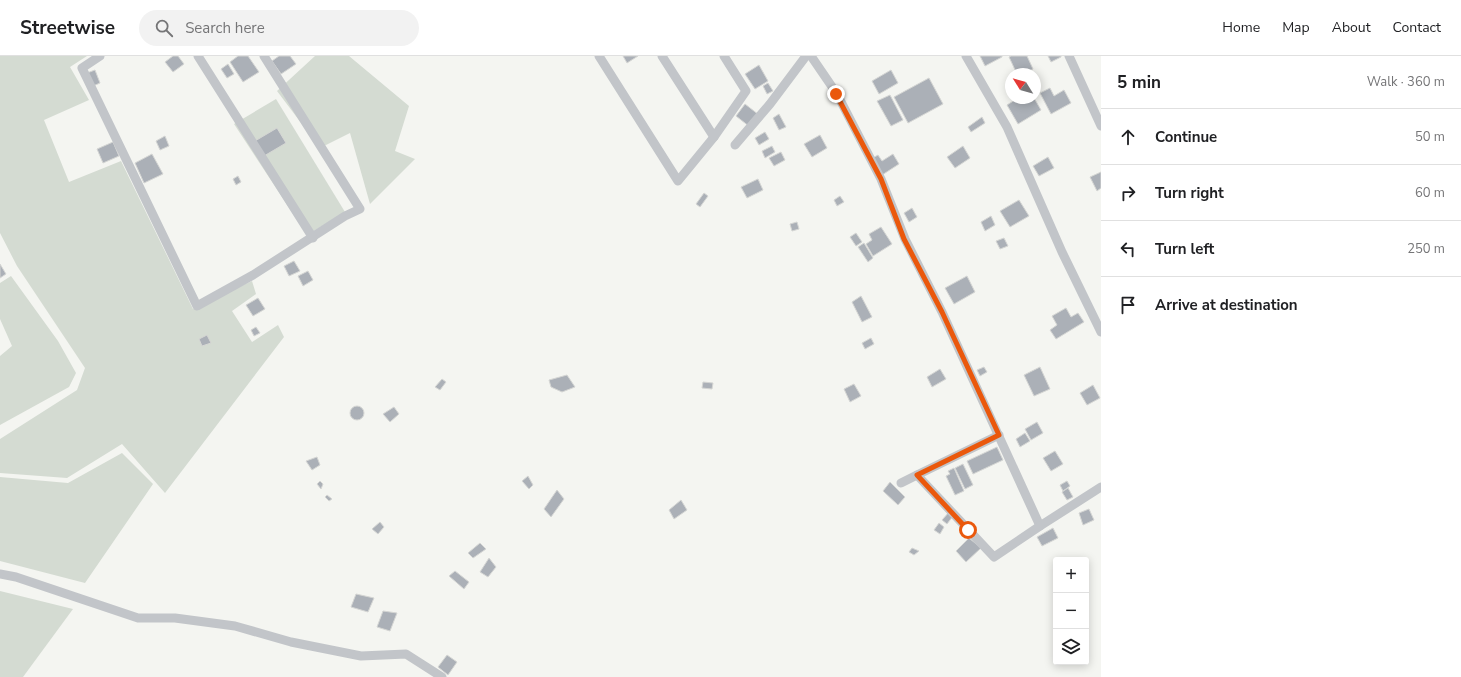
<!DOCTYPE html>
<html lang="en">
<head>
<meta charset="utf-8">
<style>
  body { margin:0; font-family:"Nunito Sans",sans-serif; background:#f2f2f2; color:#202124 }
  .controls { position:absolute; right:12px; bottom:12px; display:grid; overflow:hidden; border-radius:4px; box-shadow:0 2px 10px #0003 }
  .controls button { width:36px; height:36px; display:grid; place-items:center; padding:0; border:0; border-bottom:1px solid #e0e0e0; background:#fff; color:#202124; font:20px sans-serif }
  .compass { position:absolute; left:1005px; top:12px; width:36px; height:36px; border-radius:50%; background:#fff; box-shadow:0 2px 10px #0003; rotate:307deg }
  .stop { position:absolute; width:12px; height:12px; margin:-9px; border:3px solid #ea580c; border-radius:50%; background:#fff }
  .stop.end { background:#ea580c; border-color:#fff; box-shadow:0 1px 4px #0008 }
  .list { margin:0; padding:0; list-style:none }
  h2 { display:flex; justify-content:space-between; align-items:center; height:52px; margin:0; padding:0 16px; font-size:17px }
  h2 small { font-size:13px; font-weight:400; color:#757577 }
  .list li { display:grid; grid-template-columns:26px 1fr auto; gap:12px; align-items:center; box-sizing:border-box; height:56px; padding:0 16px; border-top:1px solid #e0e0e0 }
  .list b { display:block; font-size:15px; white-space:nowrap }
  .list em { font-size:13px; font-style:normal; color:#757577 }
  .icon { flex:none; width:22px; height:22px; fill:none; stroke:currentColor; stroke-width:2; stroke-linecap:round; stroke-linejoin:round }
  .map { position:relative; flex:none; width:1101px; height:621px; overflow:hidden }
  header { display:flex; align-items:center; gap:24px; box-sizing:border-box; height:56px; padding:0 20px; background:#fff; border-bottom:1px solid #e0e0e0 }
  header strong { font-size:19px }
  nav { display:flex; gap:22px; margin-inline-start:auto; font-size:14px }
  .search { width:280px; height:36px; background:#f2f2f2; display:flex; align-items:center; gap:10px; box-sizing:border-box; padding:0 14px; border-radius:22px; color:#757577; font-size:15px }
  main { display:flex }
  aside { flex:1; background:#fff }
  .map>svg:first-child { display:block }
  .green { fill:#d4dbd2 }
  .building { fill:#abb0b7; stroke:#d5d6d4 }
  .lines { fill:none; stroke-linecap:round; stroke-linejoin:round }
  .minor { stroke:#c2c5c9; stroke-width:9 }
  .route { stroke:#ea580c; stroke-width:5 }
</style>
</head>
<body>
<header>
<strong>Streetwise</strong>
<div class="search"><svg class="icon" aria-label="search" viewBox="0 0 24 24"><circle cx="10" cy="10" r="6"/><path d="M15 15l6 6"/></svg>Search here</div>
<nav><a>Home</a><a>Map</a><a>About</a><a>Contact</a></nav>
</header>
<main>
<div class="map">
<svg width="1101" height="621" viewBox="0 0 1101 621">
  <rect width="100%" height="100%" fill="#f4f5f1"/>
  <g class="green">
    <path d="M0 0H87L70 11 89 44 44 64 69 126 121 105 193 253 252 225 256 238 232 255 252 286 278 269 284 281 165 437 122 388 67 422 0 417V383L77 334 85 312 17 210 0 177Z"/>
    <path d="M315 0H349L409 50 395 95 415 103 370 148 350 77 320 92 277 35Z"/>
    <path d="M276 43 345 156 307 179 234 68Z"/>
    <path d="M11 220 58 285 76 317 69 331 0 369V300L12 290 0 263V227Z"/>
    <path d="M122 397 153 428 85 527 0 505V421L68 427Z"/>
    <path d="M0 535 73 553 23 621H0Z"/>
  </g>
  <g class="building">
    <path d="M173 0H178L184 8 173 16 165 6Z"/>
    <path d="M238 0H248L259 16 243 26 230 6Z"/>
    <path d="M279 0H290L296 8 281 18 272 5Z"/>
    <path d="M623 0H638L627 7Z"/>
    <path d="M980 0H1002V1L985 10Z"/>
    <path d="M1011 0H1027L1033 13 1024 18H1017L1009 1Z"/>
    <path d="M1048 0H1061V1L1051 6Z"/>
    <path d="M228 8 234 18 227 22 221 13Z"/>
    <path d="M759 9 768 25 755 33 745 18Z"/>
    <path d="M95 14 100 27 93 30 87 17Z"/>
    <path d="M891 14 898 27 879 38 872 25Z"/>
    <path d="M929 22 943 48 908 67 894 41Z"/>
    <path d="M768 27 773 35 767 38 763 30Z"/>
    <path d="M1050 32 1054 40 1064 34 1071 47 1051 58 1040 37Z"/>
    <path d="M890 39 903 64 891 70 877 45Z"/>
    <path d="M1018 42H1034L1041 54 1018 68 1007 49Z"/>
    <path d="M745 48 759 59 750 71 736 60Z"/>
    <path d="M779 58 786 71 779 74 773 62Z"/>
    <path d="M982 61 985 67 971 76 968 71Z"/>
    <path d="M277 72 286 87 264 100 255 85Z"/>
    <path d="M765 76 769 83 759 89 755 82Z"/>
    <path d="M820 79 827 92 812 101 804 88Z"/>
    <path d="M165 80 169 90 160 94 156 85Z"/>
    <path d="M113 86 119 100 103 107 97 93Z"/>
    <path d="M772 90 775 96 765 102 762 95Z"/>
    <path d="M963 90 970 102 955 112 947 101Z"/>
    <path d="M781 96 785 104 774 110 769 102Z"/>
    <path d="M152 98 163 118 144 127 135 107Z"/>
    <path d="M893 98 899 108 882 119 871 103 878 99 882 105Z"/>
    <path d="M1048 101 1054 112 1039 120 1033 110Z"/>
    <path d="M1101 116V132L1097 135 1090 121Z"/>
    <path d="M238 120 241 126 236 129 233 123Z"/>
    <path d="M758 123 763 134 747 142 741 131Z"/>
    <path d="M704 137 708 140 700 151 696 148Z"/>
    <path d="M840 140 844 146 837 150 834 144Z"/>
    <path d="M1019 144 1029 160 1010 171 1000 155Z"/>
    <path d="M912 152 917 161 909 166 904 157Z"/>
    <path d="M991 160 995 169 985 175 981 166Z"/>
    <path d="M797 166 799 173 792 175 790 168Z"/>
    <path d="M881 171 892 188 873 200 866 188 872 184 869 178Z"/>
    <path d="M856 177 862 186 856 190 850 181Z"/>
    <path d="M1004 182 1008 190 1000 193 996 185Z"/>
    <path d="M864 187 873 202 868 206 858 191Z"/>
    <path d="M294 205 300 215 289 220 284 210Z"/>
    <path d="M0 208 6 218 0 222Z"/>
    <path d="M308 215 313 224 303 230 298 220Z"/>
    <path d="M967 220 975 236 954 248 945 232Z"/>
    <path d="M861 240 872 261 862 266 852 246Z"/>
    <path d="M258 242 265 253 253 260 246 249Z"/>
    <path d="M1066 252 1071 261 1078 257 1084 266 1056 283 1050 274 1057 269 1052 260Z"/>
    <path d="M256 271 260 277 254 280 251 274Z"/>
    <path d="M207 279 211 287 202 290 199 283Z"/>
    <path d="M871 282 874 288 865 293 862 287Z"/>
    <path d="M984 311 987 316 980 320 977 314Z"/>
    <path d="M1040 311 1050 333 1034 340 1024 319Z"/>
    <path d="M940 313 946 323 932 331 927 321Z"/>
    <path d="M567 319 575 331 562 336 551 331 549 324Z"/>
    <path d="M442 323 446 326 440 334 435 331Z"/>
    <path d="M703 326 713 327 712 333 702 332Z"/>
    <path d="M854 328 861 340 850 346 844 333Z"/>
    <path d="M1093 329 1100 342 1087 349 1080 337Z"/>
    <circle cx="357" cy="357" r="7"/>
    <path d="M394 351 399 358 390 366 383 358Z"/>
    <path d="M1037 366 1043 377 1031 384 1025 373Z"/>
    <path d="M1025 377 1030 385 1020 391 1016 383Z"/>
    <path d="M997 391 1003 404 973 418 967 405Z"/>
    <path d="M1055 395 1063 408 1051 415 1043 402Z"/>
    <path d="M317 401 320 409 312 414 306 405Z"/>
    <path d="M963 408 973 429 965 433 955 412Z"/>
    <path d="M954 412 964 435 955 439 946 420 950 418 948 415Z"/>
    <path d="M528 420 533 429 529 433 522 425Z"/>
    <path d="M320 425 323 428 321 433 317 428Z"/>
    <path d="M1067 425 1070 430 1063 435 1060 429Z"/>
    <path d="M890 426 905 441 898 449 883 435Z"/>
    <path d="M1068 432 1073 441 1067 444 1062 436Z"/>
    <path d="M557 434 564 443 551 461 544 453Z"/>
    <path d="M327 439 332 443 329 445 325 441Z"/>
    <path d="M681 444 687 454 674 463 669 454Z"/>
    <path d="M1089 453 1094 464 1083 469 1079 457Z"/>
    <path d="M950 455 953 460 947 468 942 464Z"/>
    <path d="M380 466 384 471 378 478 372 473Z"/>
    <path d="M939 467 944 471 940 478 934 474Z"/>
    <path d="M1053 472 1058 482 1042 490 1037 481Z"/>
    <path d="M969 482 981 492 966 506 956 495Z"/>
    <path d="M480 487 486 493 473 502 468 497Z"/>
    <path d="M912 492 919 495 914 499 909 496Z"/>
    <path d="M489 502 496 511 488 521 480 516Z"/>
    <path d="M455 515 469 526 464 533 449 520Z"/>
    <path d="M356 538 374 542 368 556 351 551Z"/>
    <path d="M383 555 397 557 390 575 377 571Z"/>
    <path d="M447 599 457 606 448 619 438 611Z"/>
  </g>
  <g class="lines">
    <g class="minor">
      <path d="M100 0 82 12 197 250 253 219 345 160 360 153 264 0"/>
      <path d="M198 0 313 182"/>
      <path d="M599 0 678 125 714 81 746 35 724 0"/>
      <path d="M662 0 714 81"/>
      <path d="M811 0 837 38 881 123 905 183 942 256 1040 470 1101 431"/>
      <path d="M966 0 1007 71 1062 196 1101 276"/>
      <path d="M1069 0 1101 70"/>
      <path d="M735 89 770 48 806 0"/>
      <path d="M999 379 917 419 994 501 1040 470"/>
      <path d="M901 427 917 419"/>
      <path d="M0 518 16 521 138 562H175L235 570 291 586 361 600 406 598 442 621"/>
    </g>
  </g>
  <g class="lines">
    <path class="route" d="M836 38 881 123 904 183 942 256 999 379 917 419 968 474"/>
  </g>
</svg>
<div class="controls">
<button>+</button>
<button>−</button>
<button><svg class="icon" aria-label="layers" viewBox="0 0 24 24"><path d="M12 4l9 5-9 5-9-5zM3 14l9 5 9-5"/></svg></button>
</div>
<svg class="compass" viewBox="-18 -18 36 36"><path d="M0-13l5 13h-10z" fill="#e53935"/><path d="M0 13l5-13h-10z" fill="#757577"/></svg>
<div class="stop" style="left:968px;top:474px"></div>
<div class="stop end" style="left:836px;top:38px"></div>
</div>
<aside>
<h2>5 min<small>Walk · 360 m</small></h2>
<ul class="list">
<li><svg class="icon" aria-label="ahead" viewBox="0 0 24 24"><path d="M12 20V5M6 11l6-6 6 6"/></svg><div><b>Continue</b></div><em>50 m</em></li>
<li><svg class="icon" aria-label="right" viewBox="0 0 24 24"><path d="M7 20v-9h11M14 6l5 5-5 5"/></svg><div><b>Turn right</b></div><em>60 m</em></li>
<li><svg class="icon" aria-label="left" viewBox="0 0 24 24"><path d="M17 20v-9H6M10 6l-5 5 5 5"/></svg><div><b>Turn left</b></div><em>250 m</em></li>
<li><svg class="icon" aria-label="arrive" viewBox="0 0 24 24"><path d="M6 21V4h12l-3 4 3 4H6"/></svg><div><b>Arrive at destination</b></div></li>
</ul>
</aside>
</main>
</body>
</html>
